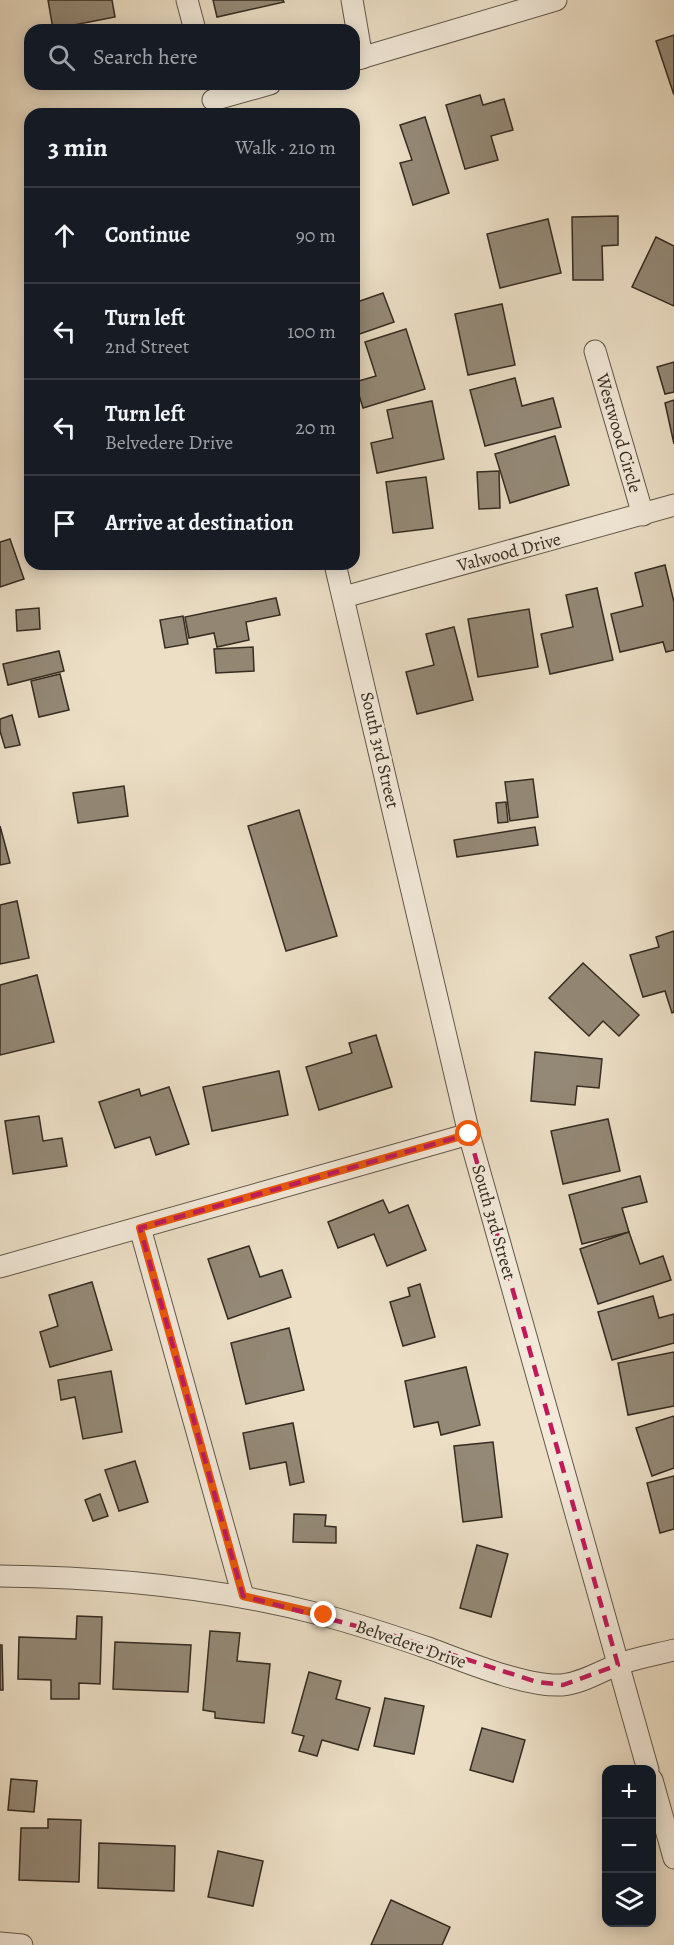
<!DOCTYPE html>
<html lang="en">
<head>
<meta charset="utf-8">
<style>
  body { margin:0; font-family:Alegreya,serif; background:#20242c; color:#f1f3f6 }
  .controls { position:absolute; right:18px; bottom:18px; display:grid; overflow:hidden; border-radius:12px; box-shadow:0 3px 15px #0003 }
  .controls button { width:54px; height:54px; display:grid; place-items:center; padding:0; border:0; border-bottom:2px solid #363941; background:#171b24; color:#f1f3f6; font:30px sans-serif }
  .stop { position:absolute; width:18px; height:18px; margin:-14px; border:4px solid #ea580c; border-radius:50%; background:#fff }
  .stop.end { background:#ea580c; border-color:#fff; box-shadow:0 2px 6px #0008 }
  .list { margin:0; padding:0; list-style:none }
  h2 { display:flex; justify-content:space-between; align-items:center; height:78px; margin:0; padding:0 24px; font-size:26px }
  h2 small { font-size:20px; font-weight:400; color:#9ea1a6 }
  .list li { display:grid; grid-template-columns:39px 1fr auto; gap:18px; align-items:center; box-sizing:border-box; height:96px; padding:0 24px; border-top:2px solid #363941 }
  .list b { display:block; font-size:22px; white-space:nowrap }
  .list p { margin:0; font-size:20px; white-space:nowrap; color:#9ea1a6 }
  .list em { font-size:20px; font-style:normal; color:#9ea1a6 }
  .icon { flex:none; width:33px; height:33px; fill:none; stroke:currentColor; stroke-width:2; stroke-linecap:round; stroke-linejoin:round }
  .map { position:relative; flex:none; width:674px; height:1945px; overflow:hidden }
  .search { position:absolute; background:#171b24; box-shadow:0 3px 15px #0003; left:24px; top:24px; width:336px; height:66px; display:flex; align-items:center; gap:15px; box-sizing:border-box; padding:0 21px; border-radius:18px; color:#9ea1a6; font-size:22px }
  .panel { position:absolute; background:#171b24; box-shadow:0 3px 15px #0003; left:24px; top:108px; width:336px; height:462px; border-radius:18px }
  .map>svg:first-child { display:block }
  .building { fill:#948977; stroke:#342b21; stroke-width:1.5 }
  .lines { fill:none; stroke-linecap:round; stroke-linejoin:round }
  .street-casing { stroke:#62584a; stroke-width:23 }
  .street { stroke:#f3eada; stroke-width:21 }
  .route { stroke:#ea580c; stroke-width:8 }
  .marked { fill:none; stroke:#c2185b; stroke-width:4.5; stroke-dasharray:12 8; stroke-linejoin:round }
  .labels { text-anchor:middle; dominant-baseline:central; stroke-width:5; stroke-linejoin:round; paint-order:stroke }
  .street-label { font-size:18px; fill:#342b21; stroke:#f3eada }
</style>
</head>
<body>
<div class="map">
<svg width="674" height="1945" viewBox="0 0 674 1945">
  <rect width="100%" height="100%" fill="#ecdfc6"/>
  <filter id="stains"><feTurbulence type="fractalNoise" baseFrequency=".00333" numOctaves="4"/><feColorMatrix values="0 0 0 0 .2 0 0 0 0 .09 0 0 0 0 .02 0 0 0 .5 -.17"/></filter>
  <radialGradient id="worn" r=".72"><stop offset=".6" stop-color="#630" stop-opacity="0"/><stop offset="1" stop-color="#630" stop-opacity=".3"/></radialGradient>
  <g class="building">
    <path d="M48 0H112L115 17 53 29Z"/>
    <path d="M213 0H283L284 2 217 17Z"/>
    <path d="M674 35V95L656 41Z"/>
    <path d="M480 95 483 105 504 99 513 130 491 136 498 160 465 169 446 105Z"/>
    <path d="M425 117 449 193 413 205 400 163 412 160 400 125Z"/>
    <path d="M618 216V245L602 246 603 280H573L572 217Z"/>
    <path d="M548 219 561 273 500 288 487 234Z"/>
    <path d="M656 237 674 246V306L632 287Z"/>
    <path d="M383 293 394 322 354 336V303Z"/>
    <path d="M502 304 515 365 468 375 455 314Z"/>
    <path d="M406 329 425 389 363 408 355 382 376 376 365 342Z"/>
    <path d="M674 362V392L665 394 657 367Z"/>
    <path d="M515 378 522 406 553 398 561 427 485 446 470 390Z"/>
    <path d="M674 400V444L665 403Z"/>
    <path d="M432 401 444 459 377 473 371 443 393 438 387 410Z"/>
    <path d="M555 436 569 485 510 503 495 454Z"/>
    <path d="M499 471 500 508 479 509 477 472Z"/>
    <path d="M426 477 433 528 393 533 386 482Z"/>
    <path d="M10 539 24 579 0 587V542Z"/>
    <path d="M665 565 674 602V650L666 652 663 642 620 652 611 614 643 606 635 573Z"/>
    <path d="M597 588 613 660 550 674 541 634 573 627 566 595Z"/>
    <path d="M276 598 280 615 246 622 249 640 217 647 214 633 189 638 185 617Z"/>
    <path d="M39 608 40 629 17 631 16 610Z"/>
    <path d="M529 609 538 667 478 677 468 619Z"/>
    <path d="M183 616 188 644 165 648 160 620Z"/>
    <path d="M454 627 473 700 417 714 406 672 434 665 426 634Z"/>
    <path d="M253 647 254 671 216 673 214 649Z"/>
    <path d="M59 651 64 671 8 685 3 664Z"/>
    <path d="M60 674 69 710 39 717 31 681Z"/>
    <path d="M12 715 20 745 5 748 0 731V719Z"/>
    <path d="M533 779 538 817 510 821 505 782Z"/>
    <path d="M124 786 128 816 78 823 73 793Z"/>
    <path d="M506 802 508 822 498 823 496 803Z"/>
    <path d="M299 810 337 936 286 951 248 826Z"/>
    <path d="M0 826 10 863 0 865Z"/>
    <path d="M535 827 538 845 457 857 454 840Z"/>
    <path d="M17 901 29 958 0 964V905Z"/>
    <path d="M674 931V1012L672 1013 665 991 643 997 630 955 659 947 656 937Z"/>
    <path d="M583 963 639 1015 619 1036 603 1021 589 1036 549 998Z"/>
    <path d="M37 975 54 1042 0 1055V985Z"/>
    <path d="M376 1035 392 1087 319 1110 306 1067 352 1053 349 1043Z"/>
    <path d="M535 1052 602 1059 599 1088 577 1086 575 1105 531 1101Z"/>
    <path d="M279 1071 288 1115 212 1131 203 1087Z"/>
    <path d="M169 1087 189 1144 156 1155 150 1137 115 1148 99 1102 139 1089 141 1096Z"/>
    <path d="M39 1116 43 1141 62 1138 67 1166 13 1174 5 1121Z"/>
    <path d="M608 1119 620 1171 563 1184 551 1131Z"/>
    <path d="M640 1176 647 1202 622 1208 629 1232 582 1244 569 1195Z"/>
    <path d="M383 1200 389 1213 408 1205 426 1250 387 1266 374 1234 338 1248 328 1222Z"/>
    <path d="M629 1232 640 1264 663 1256 671 1280 598 1304 580 1249Z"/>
    <path d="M249 1246 260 1277 282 1270 291 1297 228 1319 208 1259Z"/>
    <path d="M92 1282 112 1350 50 1367 40 1332 58 1326 49 1295Z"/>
    <path d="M420 1284 435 1337 403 1346 390 1302 410 1296 408 1288Z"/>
    <path d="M653 1296 659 1318 674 1314V1343L612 1360 598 1312Z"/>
    <path d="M289 1328 304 1390 246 1404 231 1343Z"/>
    <path d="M674 1352V1406L628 1415 618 1363Z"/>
    <path d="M466 1367 480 1425 441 1435 438 1422 414 1427 405 1381Z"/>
    <path d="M111 1371 122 1432 83 1439 75 1397 61 1400 58 1380Z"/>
    <path d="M674 1416V1468L652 1476 636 1428Z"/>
    <path d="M293 1423 304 1482 290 1485 286 1462 250 1469 243 1433Z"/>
    <path d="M493 1442 502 1517 463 1522 454 1446Z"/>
    <path d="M135 1461 148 1502 119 1511 105 1470Z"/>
    <path d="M674 1476V1529L660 1533 647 1483Z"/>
    <path d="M100 1494 108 1516 93 1521 85 1500Z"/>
    <path d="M294 1514 326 1515 325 1526 336 1527V1543L293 1542Z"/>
    <path d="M477 1545 508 1554 491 1617 460 1608Z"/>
    <path d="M77 1616 102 1617 100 1684 79 1683V1699H51V1680L18 1679 19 1637 76 1639Z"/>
    <path d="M210 1631 240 1633 237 1661 270 1664 264 1723 215 1718V1712L203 1710Z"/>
    <path d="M115 1642 191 1645 188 1692 113 1689Z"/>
    <path d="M0 1645H2L3 1690H0Z"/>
    <path d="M309 1672 341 1681 336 1699 370 1708 358 1750 322 1740 317 1756 299 1751 304 1736 292 1733Z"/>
    <path d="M385 1698 424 1706 414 1754 374 1746Z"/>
    <path d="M482 1728 525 1740 513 1782 470 1770Z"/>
    <path d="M11 1779 37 1781 34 1812 8 1810Z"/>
    <path d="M48 1819 81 1820 79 1882 19 1880 21 1828H48Z"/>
    <path d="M99 1843 175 1846 174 1891 98 1888Z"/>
    <path d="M218 1851 263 1861 253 1906 208 1897Z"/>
    <path d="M391 1900 450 1927 442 1945H371Z"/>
  </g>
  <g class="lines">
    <g class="street-casing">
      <g id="street">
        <path d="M187 0 195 30"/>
        <path d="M352 0 362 58"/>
        <path d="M354 60 556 0"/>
        <path d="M213 100 270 84"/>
        <path d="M595 351 643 515"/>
        <path d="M335 564 469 1134 648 1770"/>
        <path d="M344 597 674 505"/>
        <path d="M140 1228 243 1596"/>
        <path d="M0 1267 469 1134"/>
        <path d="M0 1576C109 1577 217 1587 323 1615 360 1625 396 1637 431 1649 466 1662 526 1687 562 1685 582 1683 599 1672 617 1665 635 1658 655 1655 674 1650"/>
        <path d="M652 1780 674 1858"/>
        <path d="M0 1943 22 1945"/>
      </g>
    </g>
    <use href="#street" class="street"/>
  </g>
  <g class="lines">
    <path class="route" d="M324 1615 243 1596 140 1228 469 1134"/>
  </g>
  <path class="marked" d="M469 1134 618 1665 563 1685 537 1682 394 1636 243 1596 140 1228Z"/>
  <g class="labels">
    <g class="street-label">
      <text transform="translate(619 433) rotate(74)">Westwood Circle</text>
      <text transform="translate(509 552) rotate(-15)">Valwood Drive</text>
      <text transform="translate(380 750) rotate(77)">South 3rd Street</text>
      <text transform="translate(494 1222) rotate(74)">South 3rd Street</text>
      <text transform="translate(411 1644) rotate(19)">Belvedere Drive</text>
    </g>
  </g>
  <rect width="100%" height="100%" filter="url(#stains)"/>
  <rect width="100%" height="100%" fill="url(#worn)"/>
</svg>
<div class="controls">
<button>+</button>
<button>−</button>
<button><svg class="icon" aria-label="layers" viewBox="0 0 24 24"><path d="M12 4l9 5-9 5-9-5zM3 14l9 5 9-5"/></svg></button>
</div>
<div class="stop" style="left:469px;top:1134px"></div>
<div class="stop end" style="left:324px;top:1615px"></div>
<div class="search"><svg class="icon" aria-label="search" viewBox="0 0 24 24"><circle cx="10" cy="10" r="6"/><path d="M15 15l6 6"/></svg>Search here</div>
<section class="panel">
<h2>3 min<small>Walk · 210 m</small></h2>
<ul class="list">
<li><svg class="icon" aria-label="ahead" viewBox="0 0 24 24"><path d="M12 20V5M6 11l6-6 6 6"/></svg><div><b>Continue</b></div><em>90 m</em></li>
<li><svg class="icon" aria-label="left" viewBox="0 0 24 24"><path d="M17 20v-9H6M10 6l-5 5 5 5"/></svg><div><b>Turn left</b><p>2nd Street</p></div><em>100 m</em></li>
<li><svg class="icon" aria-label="left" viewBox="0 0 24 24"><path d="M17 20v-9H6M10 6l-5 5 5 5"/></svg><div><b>Turn left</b><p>Belvedere Drive</p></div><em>20 m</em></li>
<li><svg class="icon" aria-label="arrive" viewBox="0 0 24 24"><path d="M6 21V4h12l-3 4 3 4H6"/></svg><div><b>Arrive at destination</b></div></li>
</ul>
</section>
</div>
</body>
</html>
